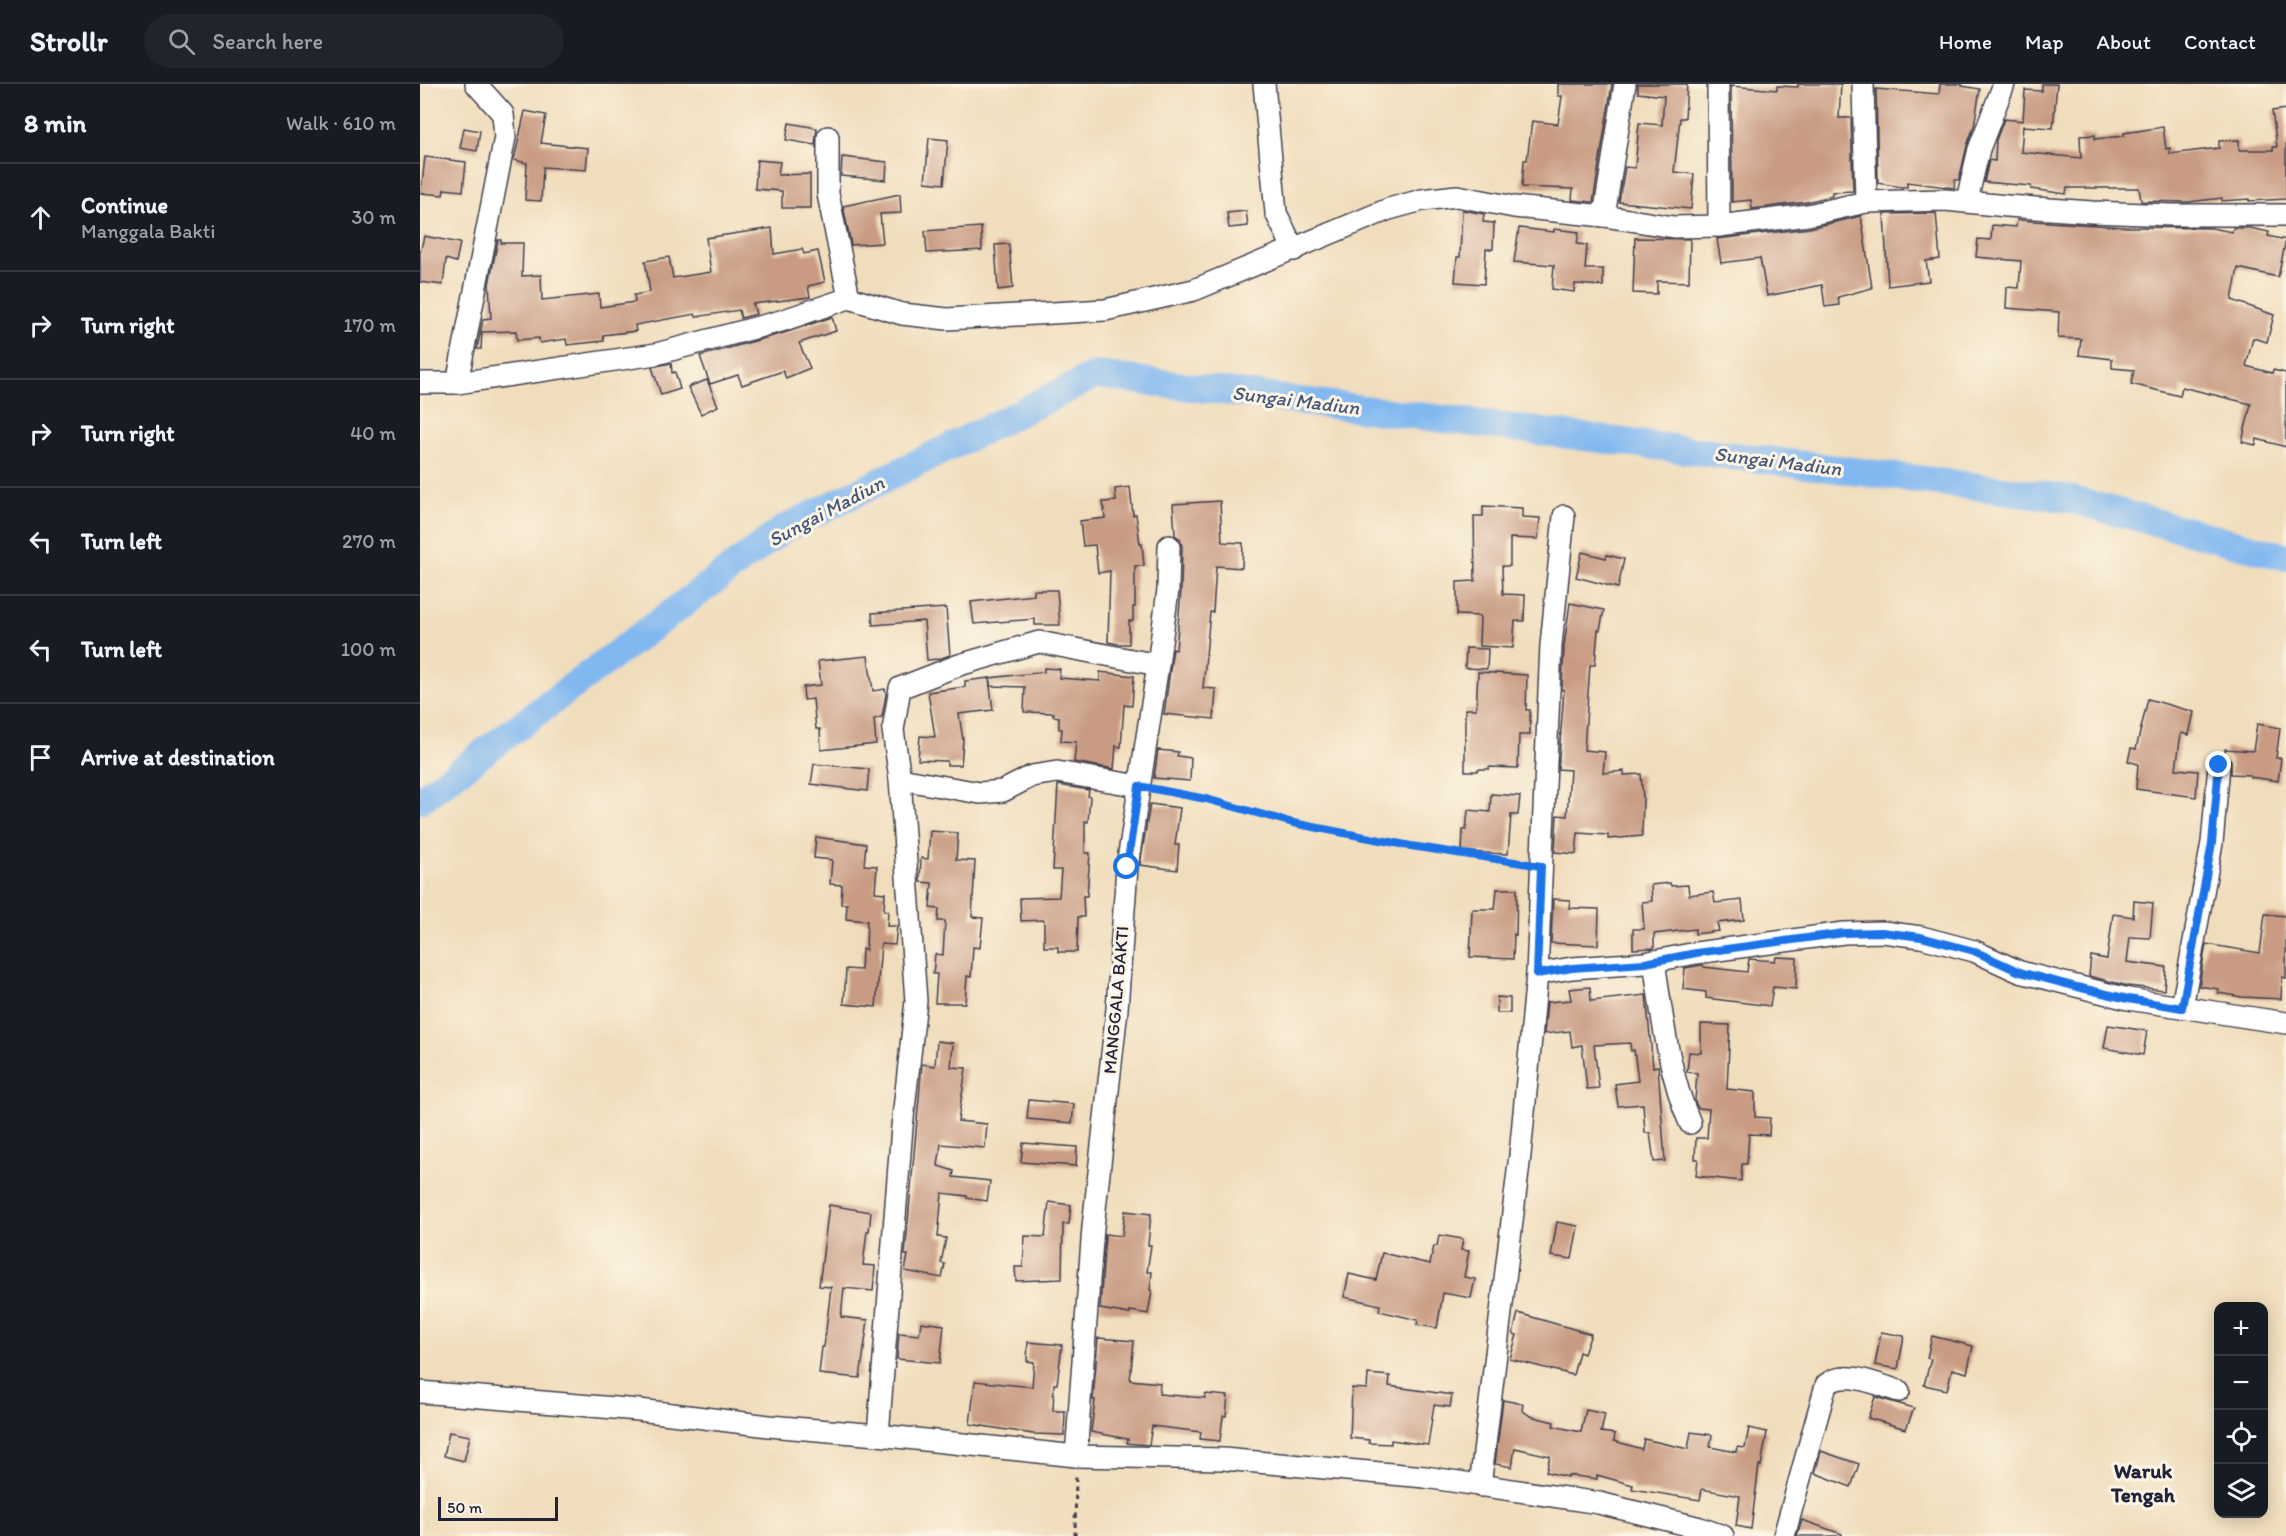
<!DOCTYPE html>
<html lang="en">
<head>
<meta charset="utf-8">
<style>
  body { margin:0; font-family:Itim,sans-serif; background:#20242c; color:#f1f3f6 }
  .controls { position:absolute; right:18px; bottom:18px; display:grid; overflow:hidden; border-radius:12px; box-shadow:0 3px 15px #0003 }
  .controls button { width:54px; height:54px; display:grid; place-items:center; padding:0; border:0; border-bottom:2px solid #363941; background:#171b24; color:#f1f3f6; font:30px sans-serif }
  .scale { position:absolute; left:18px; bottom:15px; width:120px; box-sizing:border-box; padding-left:6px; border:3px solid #22223b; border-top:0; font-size:16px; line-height:21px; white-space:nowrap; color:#22223b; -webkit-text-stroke:4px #fcf5e5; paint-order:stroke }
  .stop { position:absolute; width:18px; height:18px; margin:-14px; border:4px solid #1a73e8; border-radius:50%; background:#fff }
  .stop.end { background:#1a73e8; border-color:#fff; box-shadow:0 2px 6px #0008 }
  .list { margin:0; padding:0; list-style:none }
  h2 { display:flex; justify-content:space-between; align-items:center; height:78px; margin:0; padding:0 24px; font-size:26px }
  h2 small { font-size:20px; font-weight:400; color:#9ea1a6 }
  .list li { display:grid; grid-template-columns:39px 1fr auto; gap:18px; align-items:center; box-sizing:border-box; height:108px; padding:0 24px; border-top:2px solid #363941 }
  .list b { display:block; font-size:22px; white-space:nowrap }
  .list p { margin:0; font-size:20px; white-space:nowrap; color:#9ea1a6 }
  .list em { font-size:20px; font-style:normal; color:#9ea1a6 }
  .icon { flex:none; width:33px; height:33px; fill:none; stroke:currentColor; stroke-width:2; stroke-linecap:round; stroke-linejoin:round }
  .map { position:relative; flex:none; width:1866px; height:1452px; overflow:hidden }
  header { display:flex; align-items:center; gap:36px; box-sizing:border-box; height:84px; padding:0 30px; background:#171b24; border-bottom:2px solid #363941 }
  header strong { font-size:28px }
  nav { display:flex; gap:33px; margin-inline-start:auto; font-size:21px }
  .search { width:420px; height:54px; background:#20242c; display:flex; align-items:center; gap:15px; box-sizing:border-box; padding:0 21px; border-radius:33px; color:#9ea1a6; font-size:22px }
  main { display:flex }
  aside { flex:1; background:#171b24 }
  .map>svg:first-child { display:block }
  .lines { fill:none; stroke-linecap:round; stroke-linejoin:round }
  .river { stroke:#81b8f0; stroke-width:28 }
  .building { fill:#c99b83 }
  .minor-casing { stroke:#413e4e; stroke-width:24 }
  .path { stroke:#413e4e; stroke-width:3; stroke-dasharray:4.5 4.5; stroke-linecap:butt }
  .minor { stroke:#fff; stroke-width:21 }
  .route { stroke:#1a73e8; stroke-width:8 }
  .labels { text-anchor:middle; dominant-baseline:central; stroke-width:6; stroke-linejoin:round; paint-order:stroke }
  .street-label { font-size:18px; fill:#22223b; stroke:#fcf5e5 }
  .water-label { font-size:20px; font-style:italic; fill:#43567a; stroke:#fcf5e5 }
  .quarter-label { font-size:21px; font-weight:bold; fill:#22223b; stroke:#fcf5e5 }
</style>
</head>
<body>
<header>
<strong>Strollr</strong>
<div class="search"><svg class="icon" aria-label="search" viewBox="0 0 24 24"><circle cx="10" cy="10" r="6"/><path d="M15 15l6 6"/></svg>Search here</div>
<nav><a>Home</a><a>Map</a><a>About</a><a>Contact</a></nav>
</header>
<main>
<aside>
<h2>8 min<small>Walk · 610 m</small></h2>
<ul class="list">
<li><svg class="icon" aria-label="ahead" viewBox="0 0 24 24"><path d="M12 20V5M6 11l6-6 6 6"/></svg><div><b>Continue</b><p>Manggala Bakti</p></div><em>30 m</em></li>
<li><svg class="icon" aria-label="right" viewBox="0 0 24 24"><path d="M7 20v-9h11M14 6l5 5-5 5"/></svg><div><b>Turn right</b></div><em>170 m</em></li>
<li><svg class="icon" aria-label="right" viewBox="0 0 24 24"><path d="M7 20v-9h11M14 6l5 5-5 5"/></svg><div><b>Turn right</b></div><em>40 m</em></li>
<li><svg class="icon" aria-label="left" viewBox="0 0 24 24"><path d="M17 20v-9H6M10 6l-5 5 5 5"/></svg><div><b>Turn left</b></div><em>270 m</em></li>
<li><svg class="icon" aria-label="left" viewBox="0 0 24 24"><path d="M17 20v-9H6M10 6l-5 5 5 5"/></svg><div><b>Turn left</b></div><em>100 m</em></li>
<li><svg class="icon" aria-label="arrive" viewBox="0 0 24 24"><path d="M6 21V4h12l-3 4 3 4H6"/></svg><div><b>Arrive at destination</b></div></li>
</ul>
</aside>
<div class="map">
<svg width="1866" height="1452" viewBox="0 0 1866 1452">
  <rect width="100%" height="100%" fill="#fcf5e5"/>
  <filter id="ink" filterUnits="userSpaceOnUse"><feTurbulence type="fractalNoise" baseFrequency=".0167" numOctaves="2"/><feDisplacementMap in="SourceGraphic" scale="12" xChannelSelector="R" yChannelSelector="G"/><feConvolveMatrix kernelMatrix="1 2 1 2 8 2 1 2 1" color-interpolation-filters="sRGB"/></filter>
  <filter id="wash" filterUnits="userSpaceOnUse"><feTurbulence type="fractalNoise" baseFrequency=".008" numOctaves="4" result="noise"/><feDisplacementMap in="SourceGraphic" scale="24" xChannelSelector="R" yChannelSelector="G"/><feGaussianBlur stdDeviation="1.35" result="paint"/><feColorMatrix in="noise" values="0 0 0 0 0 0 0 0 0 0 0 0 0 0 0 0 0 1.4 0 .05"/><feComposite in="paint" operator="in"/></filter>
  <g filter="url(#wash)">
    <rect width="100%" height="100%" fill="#f0ddbc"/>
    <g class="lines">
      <path class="river" d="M0 716 365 444 676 291 1645 414 1866 473"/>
    </g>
    <g id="blocks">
      <g class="building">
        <path d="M1138 0H1192L1173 118 1152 116 1153 105 1102 103 1104 76H1107L1112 37 1138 40 1142 12H1138Z"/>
        <path d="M1218 0H1267L1265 34H1260L1254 88 1274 90 1271 125 1199 118 1205 83 1215 84 1219 39 1242 41 1244 12 1218 9Z"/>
        <path d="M1378 0H1421L1419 34H1431L1433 107 1412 108V112L1386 118 1332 125 1331 116 1312 118 1311 2 1357 6V2L1378 3Z"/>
        <path d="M1520 0H1542V2L1560 5 1554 42 1547 62 1539 96H1535L1534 104 1487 98V103H1481L1458 99 1456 5 1519 10Z"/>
        <path d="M1622 0H1637L1633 44 1603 42 1601 68 1661 74 1660 52 1675 51V55L1704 52V49L1743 43 1746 65 1750 64V70L1799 64V57L1819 56V66H1853V63H1857L1852 27 1866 25V115L1829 117V115L1802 117V114L1769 118 1721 117 1719 104H1647L1646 110 1611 105V102L1564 98 1569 76 1575 77 1576 56 1584 35 1603 37 1605 6 1622 7Z"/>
        <path d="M105 27 126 31 121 59 168 64 166 86 123 83 121 117 105 116 107 79 94 76Z"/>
        <path d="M369 39 397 44 395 61 366 56Z"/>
        <path d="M44 44 60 47 57 67 40 64Z"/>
        <path d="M509 54 528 56 524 100 505 98Z"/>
        <path d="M5 73 46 78 43 107 24 105 23 111 1 109Z"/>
        <path d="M422 73 467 78 466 96 421 92Z"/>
        <path d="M337 76 360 78 358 91 390 90V124H362V107L335 105Z"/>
        <path d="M480 110 481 129 460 130 463 159 431 161 423 122Z"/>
        <path d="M1042 126 1064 130 1063 138 1074 139 1073 165H1066L1064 200 1035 198 1037 173H1040Z"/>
        <path d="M826 127 828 142 809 144 807 129Z"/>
        <path d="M1516 129 1520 175 1506 177 1509 197 1468 202 1464 130Z"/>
        <path d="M1441 132 1452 204 1418 213 1419 221 1405 223 1402 201 1347 212 1340 174 1301 179 1297 155 1390 144Z"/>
        <path d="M1597 136 1705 143 1791 144 1812 148 1813 144H1830L1849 148 1848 152 1866 156 1858 193 1818 184 1812 216 1854 231 1847 258 1833 254 1826 282 1852 289 1853 286 1866 289V363L1837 355 1836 361 1822 358 1831 320 1762 303 1760 312 1711 300 1714 286 1692 284V275L1659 271 1661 255 1638 254 1639 228 1586 224 1587 203 1599 204 1601 177 1556 173 1558 155 1571 156 1572 141 1596 143Z"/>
        <path d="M561 143 562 166 507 169 505 147Z"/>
        <path d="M352 144 354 170 382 165 384 170 398 167 405 198 388 202 390 213 333 220 336 230 321 234 319 226 276 233 275 230 215 241 216 247 183 251 184 257 147 261 146 255 120 259 119 254 97 256 96 247 62 248 61 265H57L63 235 71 234 69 200 78 156H81V159H103L102 192 121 191 122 216 179 210 180 223 215 218 214 211 230 208 225 177 249 173 253 194 291 188 286 154Z"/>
        <path d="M1099 144 1134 148V145L1159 148 1157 160 1167 161 1165 185H1183V202L1155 200 1154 208 1132 205 1134 181 1094 178Z"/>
        <path d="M4 152 40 159 36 178 26 175 23 201 0 198V169Z"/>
        <path d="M1215 154 1270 155 1269 198 1237 197V210L1213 209Z"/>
        <path d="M589 160 593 204 578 206 575 161Z"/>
        <path d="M412 233 416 247 379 259 390 284 366 294 363 287 322 301 318 291 290 300 280 272 364 249Z"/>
        <path d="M251 279 252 289 255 288 260 305 241 311 232 283Z"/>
        <path d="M287 296 298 322 281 330 268 303Z"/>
        <path d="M710 403 713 431 716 430 720 460H722L724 482H715V523H713V537H709V560H698L688 558 690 487 678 489 675 461 663 462 660 437 685 434 683 418 696 417 695 405Z"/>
        <path d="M800 417 802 458 823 459 822 484 796 482 793 528H790L783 604 796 605 794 635 744 630 753 565 756 566 761 506 762 462 760 455 755 451 753 420Z"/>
        <path d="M1063 422 1102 424V433L1120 434 1118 455 1090 454V482H1082L1083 510 1105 511 1104 537H1095L1093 564 1059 562 1060 532 1037 531V498L1055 497 1054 432H1063Z"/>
        <path d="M1162 468 1186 474 1187 471 1204 475 1198 504 1156 493Z"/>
        <path d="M614 506H637L640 541H615V535L554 540 551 518 614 511Z"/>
        <path d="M1150 519 1184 526 1180 546H1178L1175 581H1170L1164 666 1185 668 1183 689 1204 687V691L1221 690 1223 714 1222 752 1188 755V751L1158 749 1156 770 1135 768 1137 731 1147 732 1150 686 1138 685 1144 606H1142L1144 562Z"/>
        <path d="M526 524 530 571 519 575 507 576 504 537 453 541 452 529Z"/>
        <path d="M1046 564 1068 565 1067 585 1045 584Z"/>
        <path d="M448 572 453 607 465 605 466 610 462 633 454 635 456 660 401 666 400 645H396L393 615 384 616 383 603 401 601 398 577Z"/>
        <path d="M624 584 640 585 639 594 680 597V588L714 592 712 622 704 621 701 663 696 662 694 685 654 678 656 658 641 657 642 645H639V633L633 632 634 629 604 628 605 603 570 602V594L624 588Z"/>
        <path d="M1058 588 1107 591 1106 626H1110V651H1099L1098 684 1069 683V685H1058V687H1045V625H1056Z"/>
        <path d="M569 594 573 626 539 630 543 656 541 681H527V677L498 676 500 652 515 653 508 608 545 603V597Z"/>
        <path d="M1728 615 1774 628 1769 651 1761 649 1756 685 1778 687 1776 713 1716 705 1718 680 1708 677 1711 664 1716 665Z"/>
        <path d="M1837 640 1860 644 1856 674H1861L1858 697 1830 693V691L1811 690V676L1805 670V665L1833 667Z"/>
        <path d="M738 666 758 668 757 672 771 674 770 697 734 694Z"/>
        <path d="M394 680 449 685 447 707 391 700Z"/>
        <path d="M638 701 669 706 668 712 670 713 668 738 665 737V769H670L667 812H663L664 833H658L657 868H638V863H624V836L601 837 600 814 639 813 641 786H633Z"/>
        <path d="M1071 710 1100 712 1098 731H1091L1088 770 1042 768 1043 746H1046L1048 726 1070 728Z"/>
        <path d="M730 720 760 724 755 761H759L757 786 720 781Z"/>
        <path d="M510 747 538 749 536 776 555 777 552 833 563 834 560 864 553 863 551 893 547 892 545 919H515L517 890H513L515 870 523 871 525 837H518L519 825 510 824 512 799 500 798 501 774 508 775Z"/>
        <path d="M396 753 446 760 444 781 457 782 455 808 465 809 464 827H468L467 842H477L475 861 461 860 456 923 424 920 426 885 441 886 442 865 446 866 447 837 426 835 427 820H421L422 801 410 800 412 776 394 774Z"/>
        <path d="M1250 799 1251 802 1268 801 1269 811 1293 808 1295 819 1322 816 1324 836 1297 839 1299 847 1275 850V845L1234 850V864L1213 865V845H1224L1222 818 1232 817 1231 801Z"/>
        <path d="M1077 805H1097L1096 851 1094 850 1093 875 1050 873 1052 825H1075Z"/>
        <path d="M1133 815 1150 816 1149 824 1179 825 1178 861 1131 859Z"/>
        <path d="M1714 817 1733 819 1730 854 1710 853 1707 878 1746 883 1744 906 1708 902 1669 892 1671 872 1687 875 1693 830 1713 833Z"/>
        <path d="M1845 830 1866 832V894L1862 893 1861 915 1822 913 1798 909 1799 905 1779 902 1786 860 1840 869Z"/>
        <path d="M1356 873 1377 874 1376 905 1353 903 1350 922 1286 914V908L1263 905 1265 884 1283 881 1284 883 1327 888 1329 875 1355 877Z"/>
        <path d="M1170 903 1171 917 1226 911 1233 983 1238 982 1245 1077 1234 1078 1230 1049H1225L1223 1020 1198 1022 1195 1000 1218 997 1214 966 1211 967 1210 959 1174 961 1179 1004 1167 1005 1162 961 1152 963 1150 947 1124 950 1127 918 1151 916 1149 905Z"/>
        <path d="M1077 913 1090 914V929H1077Z"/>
        <path d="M1281 940 1310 941 1307 1005 1335 1008V1033L1350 1034 1349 1051 1329 1050 1327 1080H1322L1321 1097 1276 1092 1278 1075H1275L1276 1054H1287L1289 1025 1278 1024 1275 1017 1277 989 1267 988 1269 968 1281 969Z"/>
        <path d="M1688 941 1727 947 1723 971 1684 964Z"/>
        <path d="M517 957 533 959 531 983 546 984 538 1037 567 1040 565 1064 521 1060 518 1082 534 1087 533 1093 570 1097 567 1117 547 1114V1112L522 1109 518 1153 526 1154 521 1179 525 1180 522 1194 485 1187 488 1171H485L502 980 515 982Z"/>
        <path d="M609 1016 654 1020 652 1039 607 1035Z"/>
        <path d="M603 1059 657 1063 656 1082 601 1078Z"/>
        <path d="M629 1118 651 1121 649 1140H643L642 1195 596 1197 595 1183H603L605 1152 625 1153Z"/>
        <path d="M409 1121 451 1128 449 1147H447L443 1181 455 1182 453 1207 424 1204 421 1233 448 1236 440 1294 399 1290 402 1263H404L411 1203 399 1202Z"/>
        <path d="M705 1127 731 1130 728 1161H731L727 1188H732L730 1206 732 1207 728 1230 710 1227V1230L680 1225 685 1150 702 1152Z"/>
        <path d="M1137 1138 1158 1142 1152 1175 1131 1172Z"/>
        <path d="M1019 1151 1043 1155 1041 1166 1049 1167 1044 1193 1055 1195 1051 1214 1023 1209 1017 1244 997 1241 998 1236 959 1227 960 1221 924 1213 929 1190 956 1196 962 1169 1010 1180 1014 1162H1017Z"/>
        <path d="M1098 1229 1171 1250 1164 1270 1159 1268 1153 1291 1090 1275 1097 1251 1093 1250Z"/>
        <path d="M501 1238 524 1241 520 1279 477 1275 479 1249 499 1251Z"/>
        <path d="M1461 1248 1484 1252 1478 1285 1455 1281Z"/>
        <path d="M1512 1252 1553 1262 1547 1289 1532 1285 1527 1306 1504 1301 1511 1275 1507 1274Z"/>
        <path d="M678 1254 714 1257 710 1296 740 1299 739 1310 785 1314V1310L808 1312 806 1332H803L800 1357 780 1355 781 1348 732 1342 729 1361 707 1359 708 1355 671 1348 675 1316H673Z"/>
        <path d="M608 1258 642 1261 637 1300H634L633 1327H645L644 1351 613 1350 550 1340 555 1297 612 1303 614 1278 607 1277Z"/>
        <path d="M948 1290 970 1292 969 1302 1032 1311 1030 1323 1014 1321 1008 1361 971 1356V1360L949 1359V1356L930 1354 932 1304 947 1305Z"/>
        <path d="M1455 1313 1494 1324 1486 1345 1448 1334Z"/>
        <path d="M1083 1316 1103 1320 1102 1326 1110 1332 1134 1338 1133 1342 1161 1348 1166 1326 1185 1330 1181 1348 1195 1350 1194 1357 1222 1365 1224 1355 1268 1365 1271 1348 1292 1351 1290 1363 1316 1368 1317 1363 1325 1364 1329 1344 1347 1348 1341 1382 1339 1381 1331 1445 1316 1442 1320 1412 1282 1405 1280 1416 1212 1405 1213 1401 1177 1391V1395L1148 1391V1393L1126 1388 1130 1372 1095 1364 1092 1383 1075 1380Z"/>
        <path d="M29 1348 50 1352 44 1377 24 1372Z"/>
        <path d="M1401 1367 1439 1380 1431 1403 1395 1389Z"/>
        <path d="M1382 1436 1422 1450V1452H1377Z"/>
      </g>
    </g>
  </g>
  <g filter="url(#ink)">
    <use href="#blocks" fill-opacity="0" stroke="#413e4e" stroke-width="1.5"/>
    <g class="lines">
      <g class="minor-casing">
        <g id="minor">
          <path d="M844 0 856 129 874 166"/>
          <path d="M1298 0 1299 142"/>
          <path d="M1443 0 1446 118"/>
          <path d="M408 53V110L429 214"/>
          <path d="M1547 116 1559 65 1584 0"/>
          <path d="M1184 132 1205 0"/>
          <path d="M0 299H37L236 270 361 237 429 214 482 230 527 235 685 226 774 206 969 125 1002 116 1037 112 1094 123 1184 132 1254 143 1299 142 1388 131 1446 118 1525 116 1587 122 1672 128 1751 131H1866"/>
          <path d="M37 299 85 53 83 30 56 0"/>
          <path d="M480 695 560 709 583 707 612 692 637 688 719 702"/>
          <path d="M1234 877C1242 931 1248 988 1270 1039"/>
          <path d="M1117 890 1152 884 1225 879 1276 869 1424 849 1463 848 1501 853 1554 867 1600 888 1708 915 1866 939"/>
          <path d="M1762 923 1792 759 1799 681"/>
          <path d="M0 1308 219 1326 349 1342 458 1351 656 1372 803 1375 1005 1393 1179 1419 1280 1444 1303 1452"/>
          <path d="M458 1351 482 1043 496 917 480 695 473 646 480 604 539 581 619 558 738 581"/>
          <path d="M656 1372 673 1143 697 925 707 783 738 581 748 506 749 462"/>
          <path d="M1060 1402 1100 1071 1117 890 1131 561 1144 432"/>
          <path d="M1364 1452 1406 1301C1424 1284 1458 1301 1479 1307"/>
        </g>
      </g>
      <g class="path">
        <path d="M738 705 786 715 873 739 991 762 1104 779"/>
        <path d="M655 1452 656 1389"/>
      </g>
      <use href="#minor" class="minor"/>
    </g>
  </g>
  <g class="lines" filter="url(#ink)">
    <path class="route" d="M707 783 719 702 786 715 873 739 991 762 1121 782 1117 890 1152 884 1225 879 1276 869 1424 849 1462 848 1501 853 1554 867 1600 888 1657 903 1708 915 1762 924 1792 759 1799 681"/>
  </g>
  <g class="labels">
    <g class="street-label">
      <text transform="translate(696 916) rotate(-85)">MANGGALA BAKTI</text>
    </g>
    <g class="water-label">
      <text transform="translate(876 316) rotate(7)">Sungai Madiun</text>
      <text transform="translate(1358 377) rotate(7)">Sungai Madiun</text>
      <text transform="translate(406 427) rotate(-28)">Sungai Madiun</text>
    </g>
    <g class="quarter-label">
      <text x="1723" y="1386">Waruk<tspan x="1723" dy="24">Tengah</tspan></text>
    </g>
  </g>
</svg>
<div class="controls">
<button>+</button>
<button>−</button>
<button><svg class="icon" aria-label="locate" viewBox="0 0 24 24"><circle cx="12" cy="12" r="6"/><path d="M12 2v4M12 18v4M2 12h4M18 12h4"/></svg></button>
<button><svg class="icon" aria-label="layers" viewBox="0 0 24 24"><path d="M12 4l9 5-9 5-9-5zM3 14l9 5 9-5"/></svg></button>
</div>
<div class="scale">50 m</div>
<div class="stop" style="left:707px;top:783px"></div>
<div class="stop end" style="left:1799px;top:681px"></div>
</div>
</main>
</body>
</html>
